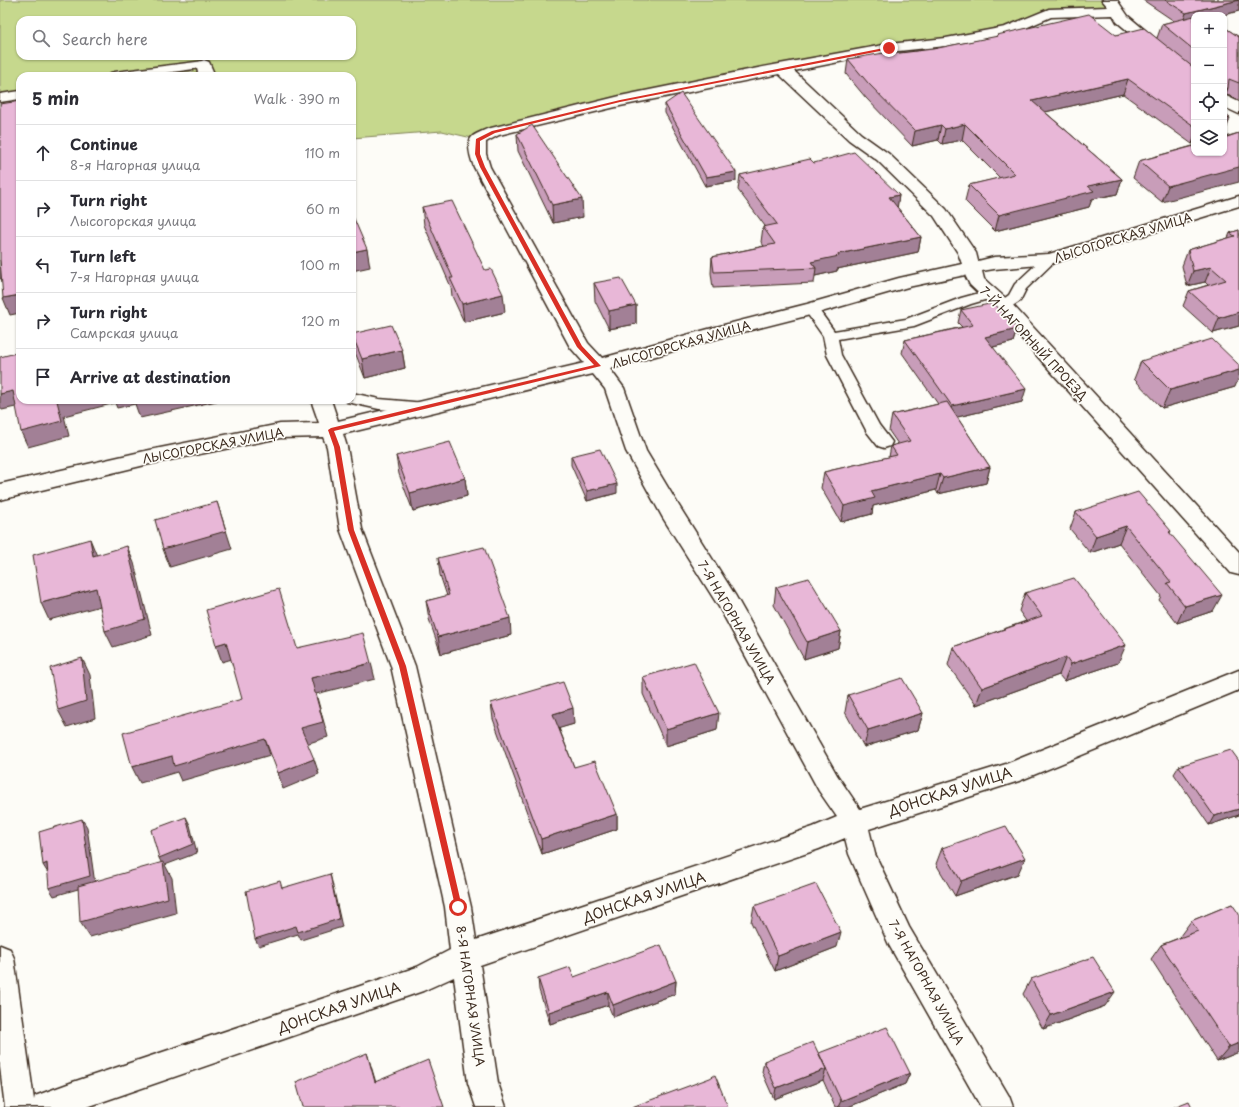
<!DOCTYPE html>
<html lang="en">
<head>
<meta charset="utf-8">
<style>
  body { margin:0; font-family:"Playpen Sans",sans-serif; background:#f7f7f7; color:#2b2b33 }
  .controls { position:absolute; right:12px; top:12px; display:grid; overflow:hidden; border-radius:8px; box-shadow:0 1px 3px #0004 }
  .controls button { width:36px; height:36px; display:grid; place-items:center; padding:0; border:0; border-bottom:1px solid #e1e1e2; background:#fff; color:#2b2b33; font:20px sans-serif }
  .stop { position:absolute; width:12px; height:12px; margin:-9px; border:3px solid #d93025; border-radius:50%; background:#fff }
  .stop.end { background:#d93025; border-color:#fff; box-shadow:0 1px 4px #0008 }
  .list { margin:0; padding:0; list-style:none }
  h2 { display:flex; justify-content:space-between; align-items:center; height:52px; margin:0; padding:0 16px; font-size:17px }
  h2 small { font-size:13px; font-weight:400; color:#7c7c81 }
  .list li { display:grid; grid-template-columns:26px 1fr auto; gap:12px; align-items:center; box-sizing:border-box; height:56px; padding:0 16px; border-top:1px solid #e1e1e2 }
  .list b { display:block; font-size:15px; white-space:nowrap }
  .list p { margin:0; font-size:13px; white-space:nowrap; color:#7c7c81 }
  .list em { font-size:13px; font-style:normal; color:#7c7c81 }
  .icon { flex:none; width:22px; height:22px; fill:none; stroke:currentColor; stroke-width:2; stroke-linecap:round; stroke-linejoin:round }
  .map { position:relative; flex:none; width:1239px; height:1107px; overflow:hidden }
  .search { position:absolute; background:#fff; box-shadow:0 1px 3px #0004; left:16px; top:16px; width:340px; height:44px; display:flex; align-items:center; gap:10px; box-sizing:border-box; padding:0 14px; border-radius:12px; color:#7c7c81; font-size:15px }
  .panel { position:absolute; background:#fff; box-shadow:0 1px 3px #0004; left:16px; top:72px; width:340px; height:332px; border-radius:12px }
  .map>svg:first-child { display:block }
  .green { fill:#c6d88d; stroke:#808156; fill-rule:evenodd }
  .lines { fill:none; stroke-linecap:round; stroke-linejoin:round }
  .lane-casing { stroke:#3b2a1e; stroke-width:3 }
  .street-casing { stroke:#3b2a1e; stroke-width:3 }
  .lane { fill:#fdfcf7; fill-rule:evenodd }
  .street { fill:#fdfcf7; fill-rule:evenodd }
  .wall { fill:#c89db9; stroke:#3b2a1e }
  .shaded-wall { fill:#a28096; stroke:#3b2a1e }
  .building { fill:#e8b7d7; stroke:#3b2a1e }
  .route { fill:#d93025 }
  .labels { text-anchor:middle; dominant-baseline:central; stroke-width:3.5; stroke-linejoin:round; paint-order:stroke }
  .street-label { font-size:12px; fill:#3b2a1e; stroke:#fdfcf7 }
  .near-street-label { font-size:14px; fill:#3b2a1e; stroke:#fdfcf7 }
</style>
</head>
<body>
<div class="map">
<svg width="1239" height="1107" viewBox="0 0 1239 1107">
  <rect width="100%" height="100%" fill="#fdfcf7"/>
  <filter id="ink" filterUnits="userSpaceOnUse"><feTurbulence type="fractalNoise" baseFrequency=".025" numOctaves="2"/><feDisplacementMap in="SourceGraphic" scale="8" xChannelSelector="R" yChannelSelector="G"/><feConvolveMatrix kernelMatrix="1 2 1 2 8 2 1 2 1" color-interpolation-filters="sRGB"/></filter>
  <g filter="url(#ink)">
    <path class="green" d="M0 0H1116L1103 8 1045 11 1005 28 944 40 888 46 472 138 442 131 352 138V76H200L192 71 161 76H20V97L0 102ZM20 20H352V56H20Z"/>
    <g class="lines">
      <g class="lane-casing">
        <g id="lane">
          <path d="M204 61 208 63 210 65 208 67 144 76H109L111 73 115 72Z"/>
          <path d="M20 91V99L0 102V94Z"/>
          <path d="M1050 255 1055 256 1057 259 1026 289 1020 301 1008 309 1003 311 998 309 996 306 998 303 1009 295 1015 284 1045 256Z"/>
          <path d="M990 290 995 291 997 294 995 297 971 304 914 326 838 339 841 355 879 425 892 442 890 446 884 448 878 446 867 432 827 355 823 336 804 309 806 306 811 304 816 306 834 331 906 319 961 298Z"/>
          <path d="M352 393 379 399 425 403 430 404 433 408 430 412 425 413 379 409 347 402 346 400H352Z"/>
        </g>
      </g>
      <g class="street-casing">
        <g id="street">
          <path d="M1102 0H1117L1128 16 1194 71V84L1189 82 1117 22 1113 15 1051 17 1009 35 946 46 889 52 794 71 861 134 889 154 946 209 976 253 978 261 994 257 1049 254 1239 196V206L1050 264 994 269 982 271 984 279 1010 302 1239 552V575L1231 573 996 310 970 285 965 275 908 287 818 313 719 338 610 369 624 388 646 451 679 506 735 595 837 775 860 809 1006 764 1239 670V690L1019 781 869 829 875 854 909 927 1009 1096 1013 1107H981L889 945 849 854 845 838 819 849 480 965 498 1083 506 1107H476L468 1083 454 977 423 991 87 1107H5L0 1067V945L10 949 14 958 34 1100 35 1096 73 1082 417 967 450 950 445 907 391 666 340 529 327 447 323 437 280 438 145 465 0 500V484L145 451 280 424 319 423 311 400H331L338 421 584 363 570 347 474 167C471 159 465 142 473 136 477 133 483 131 487 129L620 96 763 67 889 44 946 38 1005 27 1049 9 1108 7ZM779 74 849 140 877 160 934 216 958 253 962 264 899 278 807 304 716 327 602 358 588 343 490 167 486 154V142L499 135 620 106ZM593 374 605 389 626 451 663 518 719 607 819 791 837 817 813 827 476 940 471 907 415 666 362 529 347 447 343 434Z"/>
          <path d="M204 60 209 62 215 76H199L196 65 199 62Z"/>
          <path d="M1224 95 1239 102V114L1224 107Z"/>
        </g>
      </g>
      <use href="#lane" class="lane"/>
      <use href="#street" class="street"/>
    </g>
    <g class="wall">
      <path d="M1143 0H1239V11L1223 15H1194V143L1192 144 1123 94 1045 112 1122 179 1117 194 1092 199 1089 207 995 231 965 201 969 185 1000 178 962 140 942 144 938 140 912 146 866 98 846 74 848 59 892 54 933 49 996 37 997 35H1116L1157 38 1162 24 1174 21Z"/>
      <path d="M1224 27 1239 37V99L1237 100 1226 94 1224 99Z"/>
      <path d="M665 104 736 181 705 186 665 113Z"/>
      <path d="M1239 133 1162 202 1133 178 1139 161Z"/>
      <path d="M517 134 583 217 553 223 518 151Z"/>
      <path d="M814 163 899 195 897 207 921 237 918 252 837 269V271L815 276 814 283 713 288 711 273 712 257 764 246 761 242 763 227 765 226 738 190 740 175Z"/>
      <path d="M422 207 505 312 464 322 452 296 451 287 424 225Z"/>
      <path d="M1239 230V326L1213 333 1183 306 1189 291 1208 285 1205 282 1187 286 1182 266 1188 250 1228 238 1230 233Z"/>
      <path d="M594 283 636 305V324L609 329 595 301Z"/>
      <path d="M961 310 1017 329 1013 342 993 347 1022 402 957 417 990 467 986 483 938 494 936 490 873 506 872 514 841 522 821 488 824 472 889 457 891 446 898 444 889 431 892 415 938 404 902 353 905 340 962 327 958 323Z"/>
      <path d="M352 334 402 350 405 368 365 378 355 352Z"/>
      <path d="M1141 361 1235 387 1162 408 1134 379Z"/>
      <path d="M396 456 465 478 467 496 413 511 399 474Z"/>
      <path d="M571 456 617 493 587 501 571 465Z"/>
      <path d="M1076 512 1171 531 1170 533 1213 611 1177 623 1159 600 1161 596 1119 543 1090 553 1070 529Z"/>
      <path d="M438 558 511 635 441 654 429 619 426 601 447 596 440 575Z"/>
      <path d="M776 587 841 631 838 648 804 659 774 605Z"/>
      <path d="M1025 593 1118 663 1064 681 1059 675 976 705 948 665 953 647 1026 621 1019 611Z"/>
      <path d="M643 677 717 730 666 746 643 694Z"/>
      <path d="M848 695 923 713 918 730 864 747 845 712Z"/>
      <path d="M491 703 574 724 559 728 574 767 617 814V829L542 854 493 719Z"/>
      <path d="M1239 761V815L1209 825 1174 774 1179 766Z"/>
      <path d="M942 848 1018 874 955 896 936 864Z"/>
      <path d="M1232 904 1239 1052 1217 1061 1151 959 1161 945 1181 937 1180 936 1191 921Z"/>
      <path d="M754 906 837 947 775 971 751 922Z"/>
      <path d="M574 977 676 981 675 994 613 1017 608 1005 550 1024 539 990 538 978Z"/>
      <path d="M1031 979 1105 1006 1043 1029 1023 994Z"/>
      <path d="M819 1053 910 1073 905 1084 848 1107H835L823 1080 774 1099 762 1072 764 1061Z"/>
    </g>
    <g class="shaded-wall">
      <path d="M1239 0V11L1223 15H1194V22L1182 26 1186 13Z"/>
      <path d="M1128 79 1123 94 1028 116 1032 101Z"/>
      <path d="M1228 88 1224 99V90Z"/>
      <path d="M1230 118 1225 133H1224V120Z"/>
      <path d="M965 124 962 140 942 144 945 129Z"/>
      <path d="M941 125 938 140 912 146 915 131Z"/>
      <path d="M1194 138V143L1192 144Z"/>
      <path d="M1239 165V182L1162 202 1168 186Z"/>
      <path d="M736 172V181L705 186 706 177Z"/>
      <path d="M1122 179 1117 194 1092 199 1089 207 995 231 999 215 1088 186Z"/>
      <path d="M899 195 897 210 889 197Z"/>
      <path d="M582 199 583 217 553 223 552 205Z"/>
      <path d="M921 237 918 252 837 269V271L815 276 816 268 811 262 838 254Z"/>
      <path d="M367 249 370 267 352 271V252Z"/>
      <path d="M0 260 7 277 0 279Z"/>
      <path d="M1211 267 1205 282 1187 286 1193 271Z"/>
      <path d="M503 294 505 312 464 322 462 304Z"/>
      <path d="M20 295V313L10 315 3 298Z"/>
      <path d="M636 305V324L609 329V311Z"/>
      <path d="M1239 312V326L1213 333 1219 318Z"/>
      <path d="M1017 329 1013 342 981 350 985 337Z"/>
      <path d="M402 350 405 368 365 378 362 359Z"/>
      <path d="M1239 370V377L1235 387 1162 408 1170 390Z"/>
      <path d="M1026 389 1022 402 949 419 952 406Z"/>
      <path d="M13 391 20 406 2 410 0 406V394Z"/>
      <path d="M60 400H221L140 418 135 404 117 408 115 403 64 416 69 436 28 447 21 432 57 401Z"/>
      <path d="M990 467 986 483 938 494 943 478Z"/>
      <path d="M940 474 936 490 873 506 872 514 841 522 844 506 871 491Z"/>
      <path d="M465 478 467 496 413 511 410 493Z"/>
      <path d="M617 484V493L587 501V491Z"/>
      <path d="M217 502 232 549 170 567 163 549Z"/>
      <path d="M1126 526 1119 543 1090 553 1096 536Z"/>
      <path d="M90 539 97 556H93Z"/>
      <path d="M127 546 134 563 152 635 113 647 105 631Z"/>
      <path d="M96 588 104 605 49 620 41 603Z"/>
      <path d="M1222 595 1213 611 1177 623 1185 606Z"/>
      <path d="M510 618 511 635 441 654 438 637Z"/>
      <path d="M841 631 838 648 804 659 807 642Z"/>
      <path d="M226 642 232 659 222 662 216 645Z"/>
      <path d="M1126 645 1118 663 1064 681 1071 664Z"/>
      <path d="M1066 657 1059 675 976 705 982 688Z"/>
      <path d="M82 658 90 675 95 718 67 727 58 710Z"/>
      <path d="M371 663 375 679 316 694 328 737 306 744 301 728 311 678Z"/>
      <path d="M573 708 574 724 554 730 553 714Z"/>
      <path d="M719 713 717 730 666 746V729Z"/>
      <path d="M923 713 918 730 864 747 868 730Z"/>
      <path d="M265 739 270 755 181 781 177 772 140 783 132 767 172 756Z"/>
      <path d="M314 759 319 774 283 789 278 773Z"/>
      <path d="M1239 809V815L1209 825 1214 816Z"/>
      <path d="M617 814V829L542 854 541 839Z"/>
      <path d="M186 817 190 825 197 853 165 865 172 878 176 913 90 937 80 922 163 866 159 858Z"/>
      <path d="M82 819 87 827 95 884 54 896 49 888Z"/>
      <path d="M1025 858 1018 874 955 896 961 881Z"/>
      <path d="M47 863 48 873 43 865Z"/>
      <path d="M330 874 332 882 342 927 301 940 298 934 259 946 255 939Z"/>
      <path d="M841 932 837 947 775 971 778 956Z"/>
      <path d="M676 981 675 994 613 1017V1005Z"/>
      <path d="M608 992V1005L550 1024 549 1012Z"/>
      <path d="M1115 992 1105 1006 1043 1029 1051 1015Z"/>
      <path d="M1239 1043V1052L1217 1061 1229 1047Z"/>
      <path d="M367 1053 371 1066 379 1093 375 1082Z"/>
      <path d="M826 1069 823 1080 774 1099 776 1088Z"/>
      <path d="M910 1073 905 1084 848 1107H838L841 1101Z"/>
    </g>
    <g class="building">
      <path d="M1165 0H1239L1186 13Z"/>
      <path d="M1204 13 1207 15H1197Z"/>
      <path d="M1089 14 1116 35 1144 28 1194 68V126L1128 79 1032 101 1122 179 1088 186 1094 191 999 215 969 185 1015 174 965 124 945 129 941 125 915 131 868 83 848 59 890 52 892 54 933 49 998 36 997 35Z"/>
      <path d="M1194 16V50L1162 24Z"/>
      <path d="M1224 27 1239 37V83L1229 79 1228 88 1224 90Z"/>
      <path d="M681 93 736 172 706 177 665 104Z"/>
      <path d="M20 101V295L3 298 0 260V104Z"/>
      <path d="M1224 114 1230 118 1224 120Z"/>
      <path d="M532 125 582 199 552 205 517 134Z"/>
      <path d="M1239 133V167L1168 186 1139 161 1194 146V153H1224V138Z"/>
      <path d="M854 152 899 195 889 197 921 237 838 254 839 256 811 262 816 268 714 272 712 257 775 244 763 227 777 224 740 175 810 159 814 163Z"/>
      <path d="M452 201 485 270 491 269 503 294 462 304 450 278H453L422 207Z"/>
      <path d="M352 214 367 249 352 252Z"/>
      <path d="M1239 230V312L1219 318 1189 291 1226 280 1211 267 1193 271 1188 250 1235 236 1230 233Z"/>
      <path d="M621 278 636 305 609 311 594 283Z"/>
      <path d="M994 303 1017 329 985 337 1026 389 952 406 905 340 973 325 961 310Z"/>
      <path d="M391 325 402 350 362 359 352 334Z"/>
      <path d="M1212 339 1239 365V370L1170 390 1141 361Z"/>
      <path d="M20 352V400H60L57 401 62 421 21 432 13 391 0 394V357Z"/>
      <path d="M134 400H148L135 403Z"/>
      <path d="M947 402 990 467 943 478 940 474 871 491 875 498 844 506 824 472 897 455 891 446 910 441 892 415Z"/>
      <path d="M450 442 465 478 410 493 396 456Z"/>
      <path d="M600 449 617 484 587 491 571 456Z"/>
      <path d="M1138 492 1171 531 1169 532 1222 595 1185 606 1167 583 1171 582 1126 526 1096 536 1076 512Z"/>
      <path d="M217 502 226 531 163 549 155 520Z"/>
      <path d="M90 539 93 556 127 546 145 619 105 631 96 588 41 603 33 555Z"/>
      <path d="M484 547 510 618 438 637 426 601 449 595 438 558Z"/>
      <path d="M809 578 841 631 807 642 776 587Z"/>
      <path d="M1074 578 1126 645 1071 664 1066 657 982 688 953 647 1042 616 1025 593Z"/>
      <path d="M279 589 297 648 363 633 371 663 311 678 323 722 301 728 314 759 278 773 265 739 174 766 172 756 132 767 123 733 242 699 226 642 216 645 206 610Z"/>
      <path d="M82 658 86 701 58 710 50 668Z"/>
      <path d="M694 662 719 713 666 729 643 677Z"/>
      <path d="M902 678 923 713 868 730 848 695Z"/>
      <path d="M563 682 573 708 553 714 574 767 595 761 617 814 541 839 491 703Z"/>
      <path d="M1231 750 1239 761V809L1214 816 1179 766Z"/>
      <path d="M186 817 193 844 159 858 151 830Z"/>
      <path d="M82 819 90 876 49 888 47 863 43 865 39 832Z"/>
      <path d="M1006 826 1025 858 961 881 942 848Z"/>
      <path d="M163 862 168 898 80 922 78 886Z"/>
      <path d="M330 874 339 919 298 932 296 926 255 939 246 891 280 881 282 888Z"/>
      <path d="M816 884 841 932 778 956 754 906Z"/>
      <path d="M1232 904 1239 914V1043L1229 1047 1161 945 1198 931 1191 921Z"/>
      <path d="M661 945 676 981 613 1005 608 992 549 1012 538 978 570 967 574 977Z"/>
      <path d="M1093 957 1115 992 1051 1015 1031 979Z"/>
      <path d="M887 1027 910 1073 841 1101 819 1053Z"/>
      <path d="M813 1042 826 1069 776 1088 764 1061Z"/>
      <path d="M367 1053 375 1082 428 1060 444 1107H303L296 1082Z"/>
      <path d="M715 1075 728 1107H632L710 1078Z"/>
      <path d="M1189 1101 1192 1107H1174Z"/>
    </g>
  </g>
  <path class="route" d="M889 47 890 49 620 102 495 133 480 141V154L485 167 582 346 601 366 334 431 340 447 354 530 406 666 462 907 461 910H456L399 666 348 530 334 447 328 430 331 428 594 365 577 347 480 167 475 154 476 139 492 131 620 100Z"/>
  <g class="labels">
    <g class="street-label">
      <text transform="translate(1123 237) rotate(-17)">ЛЫСОГОРСКАЯ УЛИЦА</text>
      <text transform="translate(1034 343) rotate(47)">7-Й НАГОРНЫЙ ПРОЕЗД</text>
      <text transform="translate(681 344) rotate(-16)">ЛЫСОГОРСКАЯ УЛИЦА</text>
      <text transform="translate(213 445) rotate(-11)">ЛЫСОГОРСКАЯ УЛИЦА</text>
      <text transform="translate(737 622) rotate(60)">7-Я НАГОРНАЯ УЛИЦА</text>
      <text transform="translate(927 982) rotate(61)">7-Я НАГОРНАЯ УЛИЦА</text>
      <text transform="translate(471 996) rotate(82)">8-Я НАГОРНАЯ УЛИЦА</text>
    </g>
    <g class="near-street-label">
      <text transform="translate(950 791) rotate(-18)">ДОНСКАЯ УЛИЦА</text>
      <text transform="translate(644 897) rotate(-19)">ДОНСКАЯ УЛИЦА</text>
      <text transform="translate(339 1007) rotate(-19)">ДОНСКАЯ УЛИЦА</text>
    </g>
  </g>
</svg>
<div class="controls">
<button>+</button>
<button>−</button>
<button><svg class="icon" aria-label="locate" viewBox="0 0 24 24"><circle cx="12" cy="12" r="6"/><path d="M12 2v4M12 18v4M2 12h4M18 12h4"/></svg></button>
<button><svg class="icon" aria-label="layers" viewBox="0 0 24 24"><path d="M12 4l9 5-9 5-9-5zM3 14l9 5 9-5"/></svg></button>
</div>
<div class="stop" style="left:458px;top:907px"></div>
<div class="stop end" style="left:889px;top:48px"></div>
<div class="search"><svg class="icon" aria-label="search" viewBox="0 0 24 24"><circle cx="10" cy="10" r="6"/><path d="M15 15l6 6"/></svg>Search here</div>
<section class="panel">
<h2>5 min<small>Walk · 390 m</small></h2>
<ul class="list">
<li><svg class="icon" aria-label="ahead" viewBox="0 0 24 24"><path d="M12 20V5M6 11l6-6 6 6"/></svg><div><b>Continue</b><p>8-я Нагорная улица</p></div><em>110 m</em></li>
<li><svg class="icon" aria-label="right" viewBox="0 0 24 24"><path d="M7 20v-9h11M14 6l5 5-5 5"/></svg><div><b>Turn right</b><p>Лысогорская улица</p></div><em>60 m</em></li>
<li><svg class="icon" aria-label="left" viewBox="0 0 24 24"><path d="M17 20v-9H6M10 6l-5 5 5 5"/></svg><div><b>Turn left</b><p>7-я Нагорная улица</p></div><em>100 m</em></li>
<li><svg class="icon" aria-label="right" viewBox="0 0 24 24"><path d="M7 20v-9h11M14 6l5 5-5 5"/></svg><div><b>Turn right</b><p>Самрская улица</p></div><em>120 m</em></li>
<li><svg class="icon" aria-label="arrive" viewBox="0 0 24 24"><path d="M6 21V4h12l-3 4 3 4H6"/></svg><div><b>Arrive at destination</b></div></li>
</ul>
</section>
</div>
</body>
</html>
